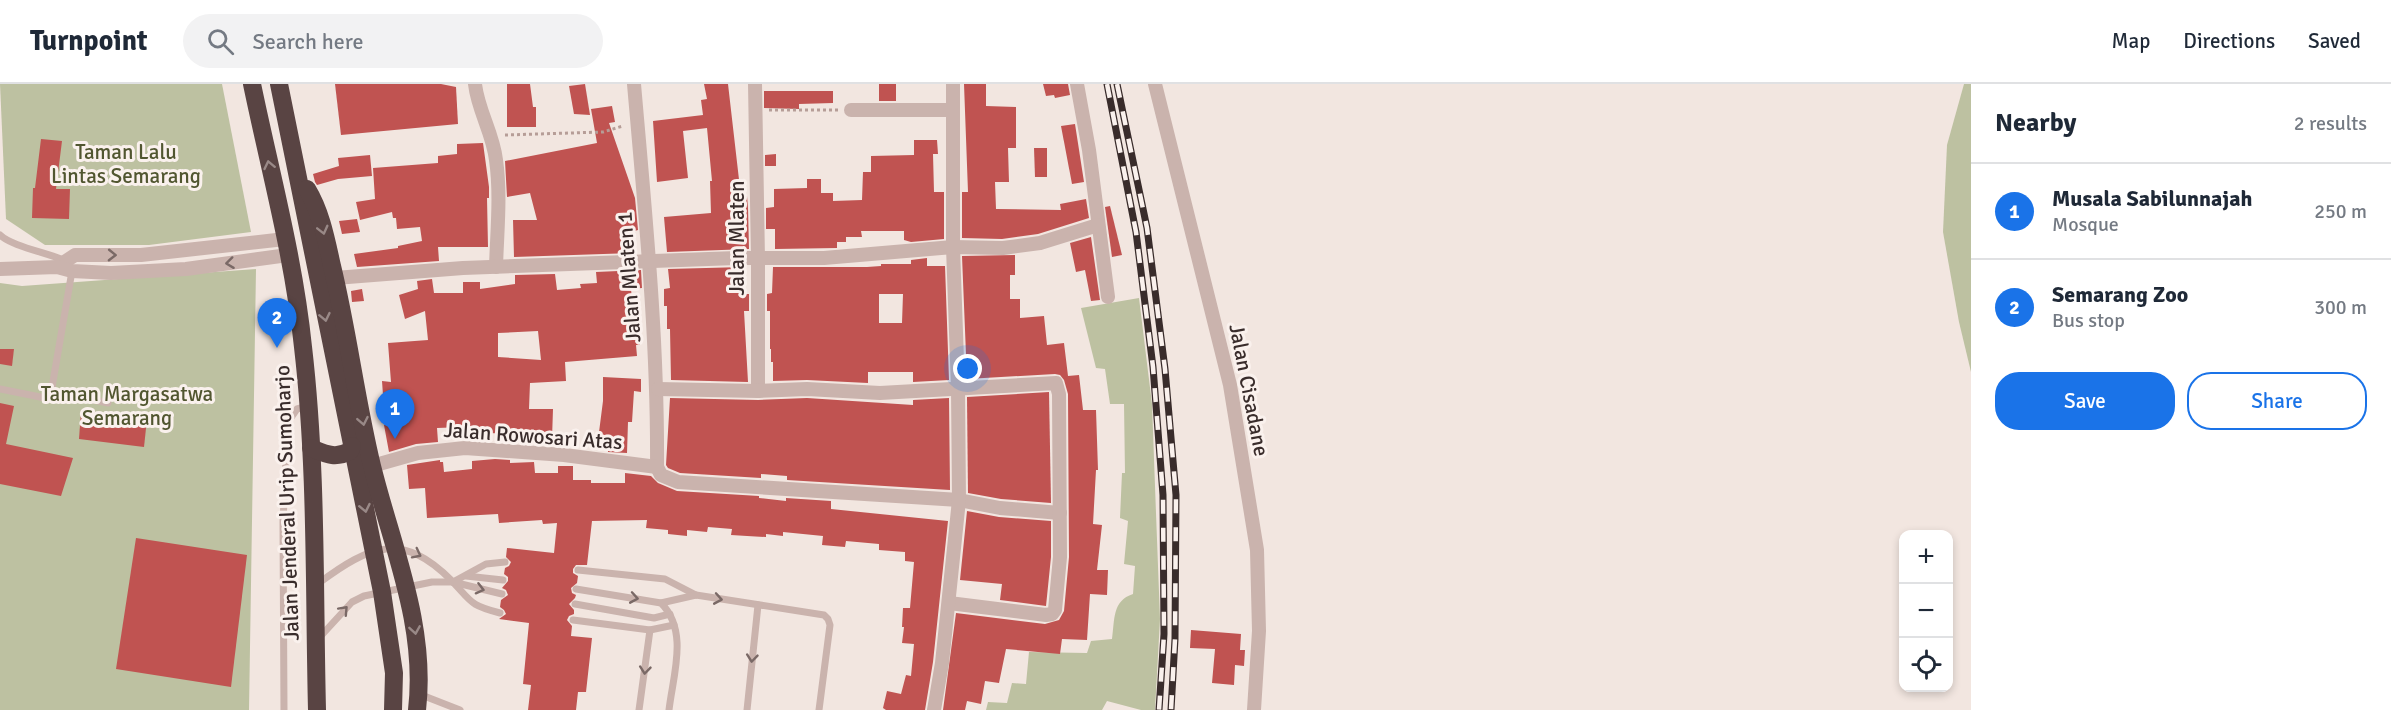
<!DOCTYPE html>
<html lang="en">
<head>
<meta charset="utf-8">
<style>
  body { margin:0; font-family:Signika,sans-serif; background:#f2f2f3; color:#1f2937 }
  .controls { position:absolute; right:18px; bottom:18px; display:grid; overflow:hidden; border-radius:12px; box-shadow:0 3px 9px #0003 }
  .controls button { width:54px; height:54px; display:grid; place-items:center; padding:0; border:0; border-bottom:2px solid #e0e1e3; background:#fff; color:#1f2937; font:30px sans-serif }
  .you { position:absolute; left:968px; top:285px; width:21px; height:21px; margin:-15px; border:4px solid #fff; border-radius:50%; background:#1a73e8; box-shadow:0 0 0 9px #1a73e833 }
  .badge { display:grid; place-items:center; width:39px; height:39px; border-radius:50%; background:#1a73e8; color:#fff; font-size:20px; font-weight:700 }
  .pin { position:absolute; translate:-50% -50px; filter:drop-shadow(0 2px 3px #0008) }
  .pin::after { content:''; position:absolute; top:32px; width:21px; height:18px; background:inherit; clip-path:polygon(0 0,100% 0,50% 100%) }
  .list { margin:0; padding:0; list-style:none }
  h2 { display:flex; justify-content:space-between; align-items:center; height:78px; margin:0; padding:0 24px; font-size:26px }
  h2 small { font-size:20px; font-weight:400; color:#747a83 }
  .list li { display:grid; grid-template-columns:39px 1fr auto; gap:18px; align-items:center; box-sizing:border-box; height:96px; padding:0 24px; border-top:2px solid #e0e1e3 }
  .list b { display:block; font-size:22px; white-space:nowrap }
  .list p { margin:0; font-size:20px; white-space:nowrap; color:#747a83 }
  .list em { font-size:20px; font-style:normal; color:#747a83 }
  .actions { display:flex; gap:12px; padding:18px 24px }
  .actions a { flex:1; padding:14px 0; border:2px solid #1a73e8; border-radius:24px; text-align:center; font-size:21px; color:#1a73e8 }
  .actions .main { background:#1a73e8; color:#fff }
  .icon { flex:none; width:33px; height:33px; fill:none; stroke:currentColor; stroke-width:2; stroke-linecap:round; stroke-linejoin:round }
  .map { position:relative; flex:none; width:1971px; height:626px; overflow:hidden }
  header { display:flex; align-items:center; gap:36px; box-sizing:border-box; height:84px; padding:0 30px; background:#fff; border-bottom:2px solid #e0e1e3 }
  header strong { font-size:28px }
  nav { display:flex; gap:33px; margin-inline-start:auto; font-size:21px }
  .search { width:420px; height:54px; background:#f2f2f3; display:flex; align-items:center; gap:15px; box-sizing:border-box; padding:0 21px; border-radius:33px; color:#747a83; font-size:22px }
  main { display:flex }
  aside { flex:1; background:#fff }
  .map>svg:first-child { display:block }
  .green { fill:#bdc1a1 }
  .building { fill:#c05351; fill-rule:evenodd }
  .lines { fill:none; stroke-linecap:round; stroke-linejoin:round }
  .path { stroke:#b69d97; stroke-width:3; stroke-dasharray:3 3; stroke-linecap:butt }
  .lane { stroke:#cab3ad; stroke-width:7 }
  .street { stroke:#cab3ad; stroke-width:14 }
  .highway { stroke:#594443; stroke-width:18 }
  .rail-casing { stroke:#392c2b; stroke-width:7 }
  .rail { stroke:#faf1ed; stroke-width:4.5; stroke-dasharray:14; stroke-linecap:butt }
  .oneway { stroke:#998987 }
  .oneway2 { stroke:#7a6966 }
  .labels { text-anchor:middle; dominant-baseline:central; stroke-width:6; stroke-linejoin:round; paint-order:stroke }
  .park-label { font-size:21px; fill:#515630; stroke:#faf1ed }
  .street-label { font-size:21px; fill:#392c2b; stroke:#faf1ed }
</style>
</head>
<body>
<header>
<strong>Turnpoint</strong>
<div class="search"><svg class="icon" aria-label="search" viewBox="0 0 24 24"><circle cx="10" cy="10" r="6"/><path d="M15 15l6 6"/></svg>Search here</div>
<nav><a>Map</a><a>Directions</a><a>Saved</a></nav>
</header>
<main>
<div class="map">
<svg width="1971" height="626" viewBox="0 0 1971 626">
  <rect width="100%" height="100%" fill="#f2e6e0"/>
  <g class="green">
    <path d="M0 0H222L251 148 149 161H45L6 135Z"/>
    <path d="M1964 0H1971V288L1959 238 1943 148 1947 61Z"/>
    <path d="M256 185 249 626H0V199L22 202Z"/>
    <path d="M1139 214 1152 320 1156 429 1160 535 1155 626H1141L1107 617 1102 626H986L988 618 1007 619 1012 599 1026 600 1029 568 1087 569 1091 557 1112 555C1115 535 1112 517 1133 510L1135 482 1124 480 1128 437 1120 434 1122 389H1125L1124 320H1110L1105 285 1096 284 1081 224Z"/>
  </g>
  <g class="building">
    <path d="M335 0H441L456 3 458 40 341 51Z"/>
    <path d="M507 0H530L533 23H536V43H507Z"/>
    <path d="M585 0 590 31 574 30 569 2Z"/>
    <path d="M704 0H728L741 113 747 112 748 124 749 165 667 168 664 133 711 129 710 97H712L707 44 683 47 688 94 657 98 653 37 703 31 701 16 707 15Z"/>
    <rect x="879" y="0" width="17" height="17"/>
    <path d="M964 0H986V22L1016 23V64H1008L1009 98H995L996 125 1061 126 1060 120 1086 115 1089 134 1038 150 1002 155 962 154V108H968Z"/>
    <path d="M1043 0H1068L1070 11 1055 14 1054 11 1046 12Z"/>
    <path d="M764 7H833V19L799 20V25L764 24Z"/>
    <path d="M612 22 615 38 609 39 635 114 638 146 631 148 633 169 514 173 513 136H537L530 109 507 113 505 77 597 59 591 25Z"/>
    <path d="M1075 40 1084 98 1072 100 1061 42Z"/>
    <path d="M41 55 62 57 56 105H70L69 135 32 134 33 104H35Z"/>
    <path d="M914 56H937L938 70H933L934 108H944V155L911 158 904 156V147H861L862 153H846V158H837V164L775 165V145H766V124L774 123V105L807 104V95H821V109H833V117L862 116 863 88H871V72L914 71Z"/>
    <path d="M483 59 489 103V114H487L488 163H438L439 177 357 183 354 170 398 164V162L422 157 420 143 397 145 396 134H393L392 128 360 136 356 118 375 115 373 84 438 79V72L457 70V60Z"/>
    <path d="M1034 64H1047V93H1035Z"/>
    <path d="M776 70V82H765V71Z"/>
    <path d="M370 71 372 92 338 95 317 101 315 98 313 90 339 82 338 74Z"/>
    <path d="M1110 122 1122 171 1112 173 1105 123Z"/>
    <path d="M357 135 360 148 342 150 339 137Z"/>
    <path d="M1091 153 1100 216 1091 217 1085 186 1076 188 1070 159Z"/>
    <path d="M1015 171V191H1010V215H1020V234L1044 232 1047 261 1064 259 1068 292 1079 291 1083 326H1096L1098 386H1096L1093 440 1102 441 1097 486H1108L1107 511 1090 510 1087 556 1062 555 1060 570 1006 565 999 599 985 597 981 620 967 617 965 626H943L956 529 1045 540 1059 536 1064 527 1069 473 1068 310 1064 296 1060 291 1055 290 967 295 962 172Z"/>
    <path d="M927 174V182H945L949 296 913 298V288H868V299L807 296 773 297V278H771V265H770V227H767V210L772 209 773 183H867L881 182V180H911V176ZM879 210H903L902 239H879Z"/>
    <path d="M744 183V210H749V227H744L748 298 671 296 670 245H667V222H664V205L670 204 668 185Z"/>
    <path d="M641 186 642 204 631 205 635 248H639L640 261H636L637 272 565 278 566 297 530 299 529 325H553L552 355 530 354V350L480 349 481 356 464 355V343L437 344 438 358 416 360 389 368 384 341 399 338 397 310 383 311 382 297 391 298 388 259 428 256 425 227 405 235 399 211 418 205 417 197 432 195 434 209H463V198H480V205L515 200V191L555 190 557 206 581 204 580 200 597 199 596 188ZM538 247 541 276 498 273V249Z"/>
    <path d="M362 205 364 217 352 218 351 207Z"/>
    <path d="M0 265H14L12 282 0 280Z"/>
    <path d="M603 293 641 295V308L634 307 632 338H628L627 369 608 368V357L598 356 603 317Z"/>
    <path d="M1049 308 1051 419 1001 415 968 409 967 313Z"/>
    <path d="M670 314 758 316 807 314 913 321V316L949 314 950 406 787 396V392L761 390V394L680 389 668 384 666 381Z"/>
    <path d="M0 319 14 322 6 360 73 374 61 412 0 400Z"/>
    <path d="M81 327 147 335 144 363 79 355Z"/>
    <path d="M495 375 510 376V379L534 378 535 389H558V382H573V396H591V399H625V389L651 392 658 399 677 407 759 412V414L786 417V414L831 417V425L948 437 933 578 925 626H886L883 624 887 607 901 610 906 591 911 592 914 560 902 559 904 543H902L903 524H910L914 478 905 477V468L879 466V460L846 457 845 463 822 461 823 452 783 448V452L766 450V453L747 452 731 451 732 445 708 443 707 448 687 446V452L668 450V446L646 444 647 436 592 437 587 481H576L573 485V489L578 492 577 499 571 504 572 509 576 511 575 514 569 520 574 526V530L569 532 567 536 572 542 571 552 592 554 586 608H578L576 626H528L531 601 523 600 529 539 499 535 506 530 504 526 500 523 501 516 508 511 506 506 502 504 508 497V493L504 490 505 484 509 482 511 478 506 473 507 464 554 469 557 439 543 440 542 436 499 439 498 430 427 434 425 404 409 405 407 381 440 376V378H443L444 388 472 385V377Z"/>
    <path d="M967 427 999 433 1051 437V473L1046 522 1000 516 1002 500 960 496Z"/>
    <path d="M136 454 247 471 231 603 116 585Z"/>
    <path d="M1191 546 1241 550 1240 566H1245L1244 582 1235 581 1234 601 1212 599 1215 565 1190 564Z"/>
  </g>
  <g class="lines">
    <g class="path">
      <path d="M769 26H838"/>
      <path d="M505 51 603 48 623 42"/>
    </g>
    <g class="lane">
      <path d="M0 151C11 162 48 169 66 177"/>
      <path d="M0 305 50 315 72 187"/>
      <path d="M51 307 108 319"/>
      <path d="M578 486 665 495 696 511"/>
      <path d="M466 492 503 496"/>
      <path d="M453 498 486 480 505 478"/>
      <path d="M319 499C370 461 403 447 452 497 472 518 469 521 500 529"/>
      <path d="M576 505 661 519C689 547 673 591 669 626"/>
      <path d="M661 519 696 511 824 531 828 535 830 541 819 626"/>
      <path d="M575 520 654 534 670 530"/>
      <path d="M573 536 650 546 674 541"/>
      <path d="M319 554 352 518 364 512 432 498H453L502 510"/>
      <path d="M419 610 460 626"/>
      <path d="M284 626 283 437 288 338 297 325 308 322"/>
      <path d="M639 626 650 546"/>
      <path d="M747 626 758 521"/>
    </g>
    <g class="street">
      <path d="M475 0C478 27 493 49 496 76 501 111 497 148 496 183"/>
      <path d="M634 0C645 127 658 255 657 383L661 391 678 398 959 416 1000 424 1060 429"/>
      <path d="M755 0 758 175V307"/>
      <path d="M1077 0 1089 66 1108 213"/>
      <path d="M1155 0 1230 301 1257 466 1259 547 1254 626"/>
      <path d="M851 26H953"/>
      <path d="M57 183 75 171H141L285 155"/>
      <path d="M0 185 57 183 72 187 111 189 186 185 288 171"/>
      <path d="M335 194 463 184 736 174H824L953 163 1003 164 1040 159 1098 141"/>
      <path d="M658 305 758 307 807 305 880 309 1056 299 1059 310 1060 473 1055 526 1052 530 1046 531 949 519"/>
      <path d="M372 382 418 369 465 364 564 371 657 383"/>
      <path d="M934 626 942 579 959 416 958 305 953 163V0"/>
    </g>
    <g class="highway">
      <path d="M252 0C270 87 294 174 303 263 317 383 314 505 317 626"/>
      <path d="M279 0 382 508 394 589 393 626"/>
      <path d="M307 105C321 128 326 155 332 182 348 248 356 316 372 382 392 463 427 541 417 626"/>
      <path d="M311 364C326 370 335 375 350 367L352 362"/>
    </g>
    <g class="rail-casing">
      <g id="rail">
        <path d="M1107 0 1136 148 1153 283 1163 411 1164 550 1159 626"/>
        <path d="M1117 0 1147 144 1165 285 1176 411 1175 555 1171 626"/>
      </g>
    </g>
    <use href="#rail" class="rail"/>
  </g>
  <defs><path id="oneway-chevron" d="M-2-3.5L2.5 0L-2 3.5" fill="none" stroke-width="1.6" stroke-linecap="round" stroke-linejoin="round" transform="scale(1.5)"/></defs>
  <g class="oneway">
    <use href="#oneway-chevron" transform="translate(269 81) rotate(-102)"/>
    <use href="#oneway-chevron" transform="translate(323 146) rotate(76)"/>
    <use href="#oneway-chevron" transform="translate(325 233) rotate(78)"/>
    <use href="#oneway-chevron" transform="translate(363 337) rotate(79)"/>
    <use href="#oneway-chevron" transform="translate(365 424) rotate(78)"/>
    <use href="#oneway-chevron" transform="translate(415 546) rotate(81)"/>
  </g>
  <g class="oneway2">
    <use href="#oneway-chevron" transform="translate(112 171) rotate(1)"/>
    <use href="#oneway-chevron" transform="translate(230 179) rotate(173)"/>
    <use href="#oneway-chevron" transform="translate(417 470) rotate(27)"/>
    <use href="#oneway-chevron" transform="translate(480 505) rotate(14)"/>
    <use href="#oneway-chevron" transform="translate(634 514) rotate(10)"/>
    <use href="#oneway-chevron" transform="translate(718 515) rotate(10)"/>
    <use href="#oneway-chevron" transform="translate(344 526) rotate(-47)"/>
    <use href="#oneway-chevron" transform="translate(752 574) rotate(96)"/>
    <use href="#oneway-chevron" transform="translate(645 586) rotate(96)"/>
  </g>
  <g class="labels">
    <g class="park-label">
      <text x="126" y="68">Taman Lalu<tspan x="126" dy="24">Lintas Semarang</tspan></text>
      <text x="127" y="310">Taman Margasatwa<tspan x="127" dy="24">Semarang</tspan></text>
    </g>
    <g class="street-label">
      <text transform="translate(737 154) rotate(-90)">Jalan Mlaten</text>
      <text transform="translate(629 193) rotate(-94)">Jalan Mlaten 1</text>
      <text transform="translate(1249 306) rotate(79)">Jalan Cisadane</text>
      <text transform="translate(533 352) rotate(4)">Jalan Rowosari Atas</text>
      <text transform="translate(287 419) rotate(-92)">Jalan Jenderal Urip Sumoharjo</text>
    </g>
  </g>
</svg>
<div class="controls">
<button>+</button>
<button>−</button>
<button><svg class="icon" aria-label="locate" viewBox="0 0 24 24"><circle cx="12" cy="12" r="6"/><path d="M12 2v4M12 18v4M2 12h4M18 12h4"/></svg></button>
</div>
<div class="you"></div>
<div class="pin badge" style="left:395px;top:355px">1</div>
<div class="pin badge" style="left:277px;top:264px">2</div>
</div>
<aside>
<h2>Nearby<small>2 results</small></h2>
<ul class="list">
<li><span class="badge">1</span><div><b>Musala Sabilunnajah</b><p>Mosque</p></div><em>250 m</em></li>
<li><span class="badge">2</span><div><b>Semarang Zoo</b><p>Bus stop</p></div><em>300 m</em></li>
</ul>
<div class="actions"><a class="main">Save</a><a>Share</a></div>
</aside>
</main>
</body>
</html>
